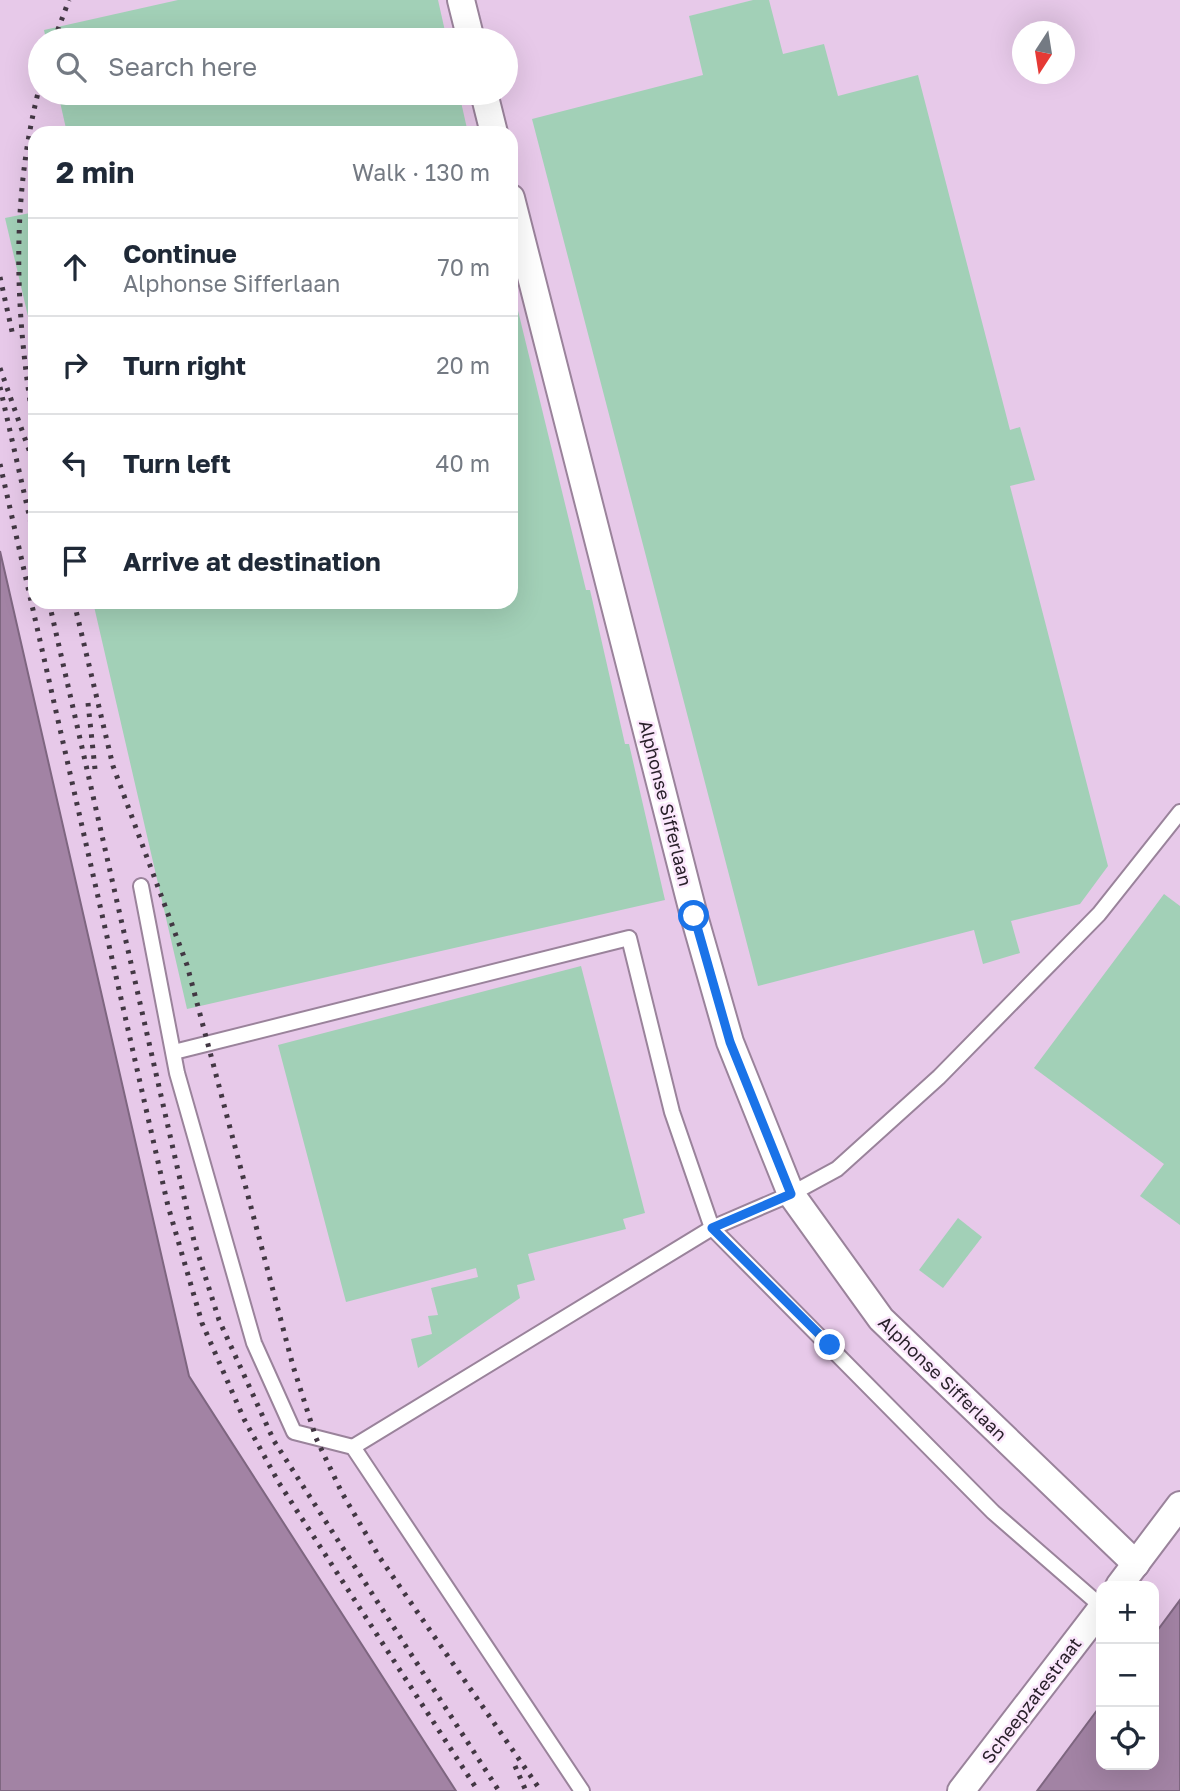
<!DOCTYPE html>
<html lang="en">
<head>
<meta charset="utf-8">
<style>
  body { margin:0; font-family:"Golos Text",sans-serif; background:#f2f2f3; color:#1f2937 }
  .controls { position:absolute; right:21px; bottom:21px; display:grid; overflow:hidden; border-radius:14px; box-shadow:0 7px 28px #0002 }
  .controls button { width:63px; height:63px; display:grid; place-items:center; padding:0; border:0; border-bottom:2px solid #e0e1e3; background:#fff; color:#1f2937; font:35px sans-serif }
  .compass { position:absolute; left:1012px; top:21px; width:63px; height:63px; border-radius:50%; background:#fff; box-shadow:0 7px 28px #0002; rotate:192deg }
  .stop { position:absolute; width:21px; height:21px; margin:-16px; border:5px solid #1a73e8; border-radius:50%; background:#fff }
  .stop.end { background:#1a73e8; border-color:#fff; box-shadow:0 2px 7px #0008 }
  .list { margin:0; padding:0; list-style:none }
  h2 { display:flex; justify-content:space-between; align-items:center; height:91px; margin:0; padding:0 28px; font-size:30px }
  h2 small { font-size:23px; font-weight:400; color:#747a83 }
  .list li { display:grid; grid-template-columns:46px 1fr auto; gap:21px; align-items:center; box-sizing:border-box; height:98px; padding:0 28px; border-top:2px solid #e0e1e3 }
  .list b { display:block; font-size:26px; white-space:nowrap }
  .list p { margin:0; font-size:23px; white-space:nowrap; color:#747a83 }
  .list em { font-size:23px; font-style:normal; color:#747a83 }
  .icon { flex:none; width:38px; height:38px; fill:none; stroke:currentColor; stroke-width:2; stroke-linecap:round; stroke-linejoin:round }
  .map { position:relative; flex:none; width:1180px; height:1791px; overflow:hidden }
  .search { position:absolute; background:#fff; box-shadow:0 7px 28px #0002; left:28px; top:28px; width:490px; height:77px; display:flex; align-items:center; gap:18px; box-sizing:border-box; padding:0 24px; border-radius:38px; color:#747a83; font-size:26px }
  .panel { position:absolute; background:#fff; box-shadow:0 7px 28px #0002; left:28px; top:126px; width:490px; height:483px; border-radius:21px }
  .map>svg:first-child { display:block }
  .built { fill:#e7c9e9; fill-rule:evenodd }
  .water { fill:#a283a4; stroke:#7e6680; stroke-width:2 }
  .building { fill:#a2d0b7 }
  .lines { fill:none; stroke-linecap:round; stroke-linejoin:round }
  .service-casing { stroke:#9a839b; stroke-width:18 }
  .minor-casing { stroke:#9a839b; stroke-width:30 }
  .service { stroke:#fff; stroke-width:14 }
  .minor { stroke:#fff; stroke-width:26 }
  .rail { stroke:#423743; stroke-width:5; stroke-dasharray:3.5 7; stroke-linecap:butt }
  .route { stroke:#1a73e8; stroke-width:9 }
  .labels { text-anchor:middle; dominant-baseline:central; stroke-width:5; stroke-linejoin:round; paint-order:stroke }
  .street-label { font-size:18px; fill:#2a212b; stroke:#fbe7fc }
</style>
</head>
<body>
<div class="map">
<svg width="1180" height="1791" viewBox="0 0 1180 1791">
  <rect width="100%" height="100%" fill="#f1d8f2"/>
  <path class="built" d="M0 0H1180V1600L1154 1635V1586H1101V1705L1037 1791H456L189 1376 0 551ZM1023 32H1064V74H1023ZM40 40H506V93H40ZM35 133H511V602H35Z"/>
  <g class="water">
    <path d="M0 551 189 1376 456 1791H0Z"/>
    <path d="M1180 1600V1791H1037L1101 1705V1765H1154V1635Z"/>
  </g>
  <g class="building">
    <path d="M178 0H438L447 40H46L44 30Z"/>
    <path d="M753 0H769L783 54 824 44 838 96 918 75 1010 430 1020 427 1035 480 1010 486 1108 866 1080 904 1011 921 1020 953 983 964 974 930 758 986 532 119 703 75 689 16Z"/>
    <path d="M58 93H459L468 133H67Z"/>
    <path d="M35 212V342H34L5 218Z"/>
    <path d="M512 286 586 590H590L625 744H629L665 900 187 1009 93 602H511Z"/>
    <path d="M1164 894 1180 906V1225L1140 1196 1164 1164 1034 1068Z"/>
    <path d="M581 966 645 1213 623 1219 626 1229 528 1254 535 1280 517 1285 520 1298 418 1368 411 1339 432 1334 428 1316 438 1315 431 1288 478 1277 476 1268 346 1302 278 1045Z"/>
    <path d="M958 1218 982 1237 943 1288 919 1270Z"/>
  </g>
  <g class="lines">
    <g class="service-casing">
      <g id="service">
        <path d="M141 886 177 1073 254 1343 294 1432 353 1447"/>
        <path d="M174 1052 629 938 672 1112 712 1228 993 1512 1101 1606"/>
        <path d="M582 1791 353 1447 712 1228 791 1194 837 1169 939 1077 1099 914 1180 812"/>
      </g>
    </g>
    <g class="minor-casing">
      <g id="minor">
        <path d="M461 0 471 40"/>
        <path d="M484 93 494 133"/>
        <path d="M511 198 694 916 730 1042 791 1194 881 1319 1136 1564"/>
        <path d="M1119 1586 1180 1505"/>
        <path d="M961 1791 1101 1609"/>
      </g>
    </g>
    <use href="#service" class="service"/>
    <use href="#minor" class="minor"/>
    <g class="rail">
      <path d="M54 40 69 0"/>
      <path d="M0 277 13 336"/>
      <path d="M0 368 35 467"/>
      <path d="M0 387 35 541"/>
      <path d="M35 432C15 316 10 200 40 85"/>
      <path d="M0 464 168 1206 202 1323 244 1419 279 1483 478 1791"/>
      <path d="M49 602 194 1241 219 1320 274 1441 499 1791"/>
      <path d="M74 602 113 766 187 965 293 1366 316 1438 342 1493 380 1558 541 1791"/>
      <path d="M88 703 95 769"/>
      <path d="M515 1766 526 1791"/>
    </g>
  </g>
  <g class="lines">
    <path class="route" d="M694 916 730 1042 791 1194 712 1228 830 1345"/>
  </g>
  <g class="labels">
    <g class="street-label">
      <text transform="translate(666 803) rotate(76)">Alphonse Sifferlaan</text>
      <text transform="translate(943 1378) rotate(44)">Alphonse Sifferlaan</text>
      <text transform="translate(1031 1700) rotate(-53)">Scheepzatestraat</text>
    </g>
  </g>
</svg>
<div class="controls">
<button>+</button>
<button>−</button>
<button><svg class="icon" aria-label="locate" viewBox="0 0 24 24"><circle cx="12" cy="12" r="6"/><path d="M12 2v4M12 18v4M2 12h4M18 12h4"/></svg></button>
</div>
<svg class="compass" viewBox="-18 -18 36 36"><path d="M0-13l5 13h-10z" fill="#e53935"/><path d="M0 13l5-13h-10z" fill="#747a83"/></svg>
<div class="stop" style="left:694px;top:916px"></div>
<div class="stop end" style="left:830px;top:1345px"></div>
<div class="search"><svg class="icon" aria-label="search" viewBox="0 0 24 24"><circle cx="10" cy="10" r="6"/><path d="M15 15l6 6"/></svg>Search here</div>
<section class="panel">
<h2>2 min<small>Walk · 130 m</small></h2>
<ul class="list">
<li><svg class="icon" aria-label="ahead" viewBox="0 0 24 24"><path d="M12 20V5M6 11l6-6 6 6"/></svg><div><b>Continue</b><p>Alphonse Sifferlaan</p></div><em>70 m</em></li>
<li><svg class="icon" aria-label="right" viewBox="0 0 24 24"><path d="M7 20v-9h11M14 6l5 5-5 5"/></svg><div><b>Turn right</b></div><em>20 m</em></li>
<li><svg class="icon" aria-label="left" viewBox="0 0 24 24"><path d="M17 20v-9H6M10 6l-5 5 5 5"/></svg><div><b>Turn left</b></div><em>40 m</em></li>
<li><svg class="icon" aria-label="arrive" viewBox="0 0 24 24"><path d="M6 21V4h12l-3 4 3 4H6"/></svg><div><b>Arrive at destination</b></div></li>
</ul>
</section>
</div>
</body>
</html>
